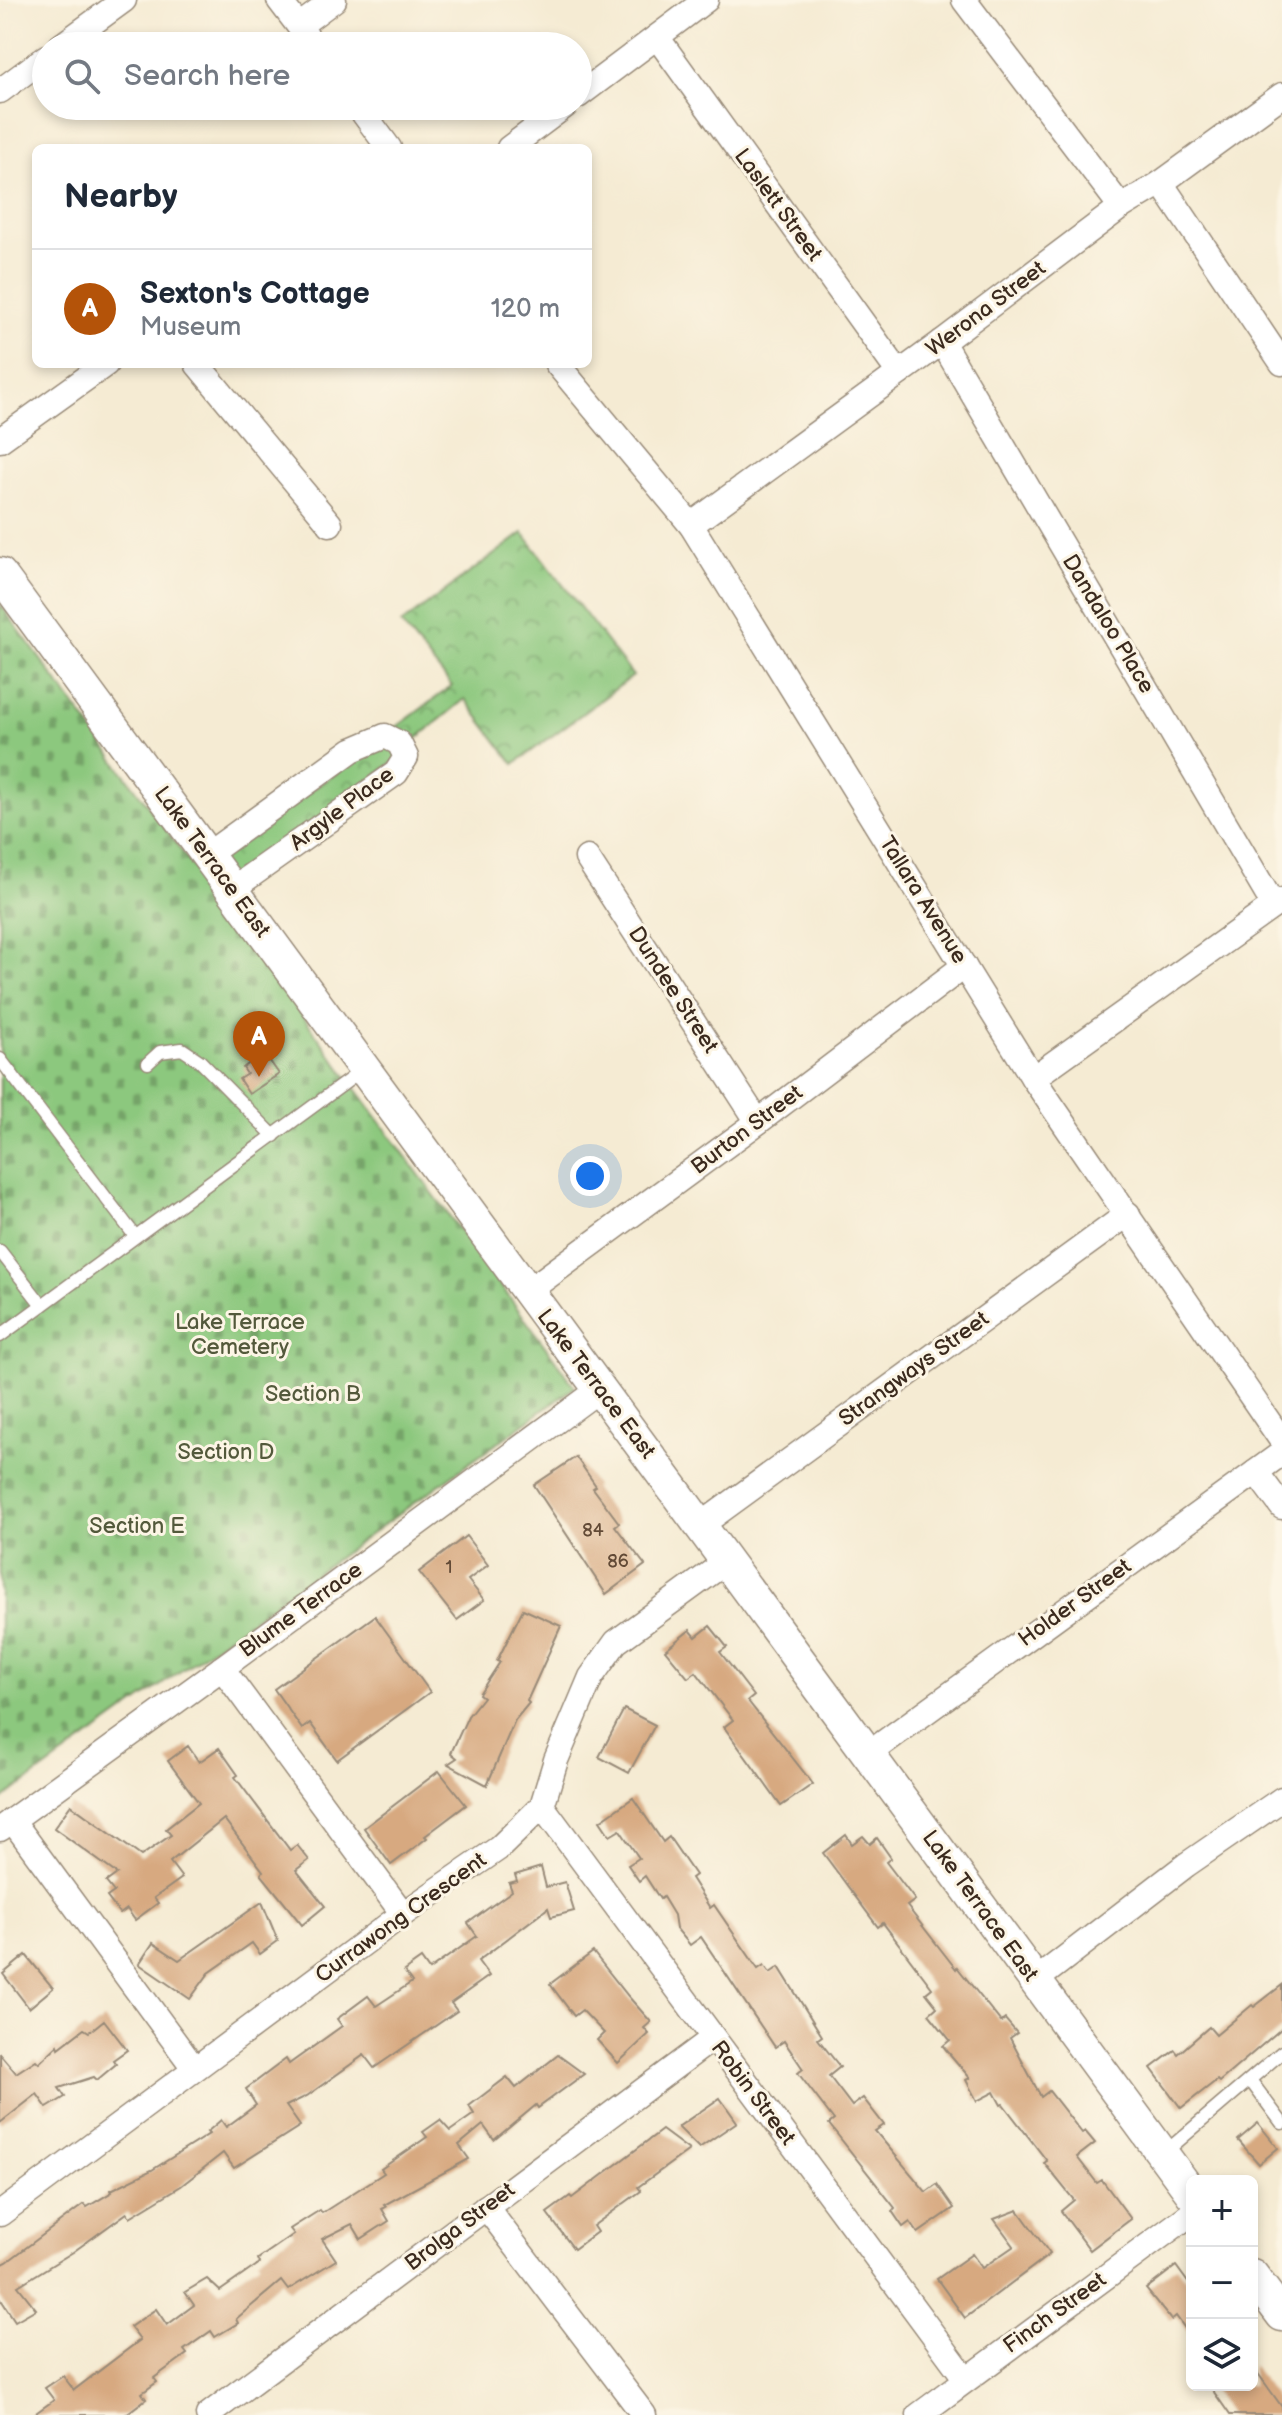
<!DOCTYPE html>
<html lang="en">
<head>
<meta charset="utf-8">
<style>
  body { margin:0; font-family:"Balsamiq Sans",sans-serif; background:#f2f2f3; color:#1f2937 }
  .controls { position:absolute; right:24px; bottom:24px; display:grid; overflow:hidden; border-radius:12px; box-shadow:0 4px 12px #0003 }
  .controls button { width:72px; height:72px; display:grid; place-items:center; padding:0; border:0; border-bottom:2px solid #e0e1e3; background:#fff; color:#1f2937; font:40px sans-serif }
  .you { position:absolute; left:590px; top:1176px; width:28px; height:28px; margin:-20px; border:6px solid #fff; border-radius:50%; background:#1a73e8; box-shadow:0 0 0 12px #1a73e833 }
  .badge { display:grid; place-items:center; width:52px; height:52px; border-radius:50%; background:#b45309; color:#fff; font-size:26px; font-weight:700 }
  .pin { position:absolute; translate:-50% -66px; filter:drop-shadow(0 2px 4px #0008) }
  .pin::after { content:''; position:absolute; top:42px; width:28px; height:24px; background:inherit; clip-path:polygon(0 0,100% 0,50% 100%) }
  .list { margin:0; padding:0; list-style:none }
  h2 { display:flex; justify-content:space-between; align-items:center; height:104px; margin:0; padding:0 32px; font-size:34px }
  h2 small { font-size:26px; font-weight:400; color:#747a83 }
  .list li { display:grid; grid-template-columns:52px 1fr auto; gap:24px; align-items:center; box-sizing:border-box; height:120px; padding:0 32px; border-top:2px solid #e0e1e3 }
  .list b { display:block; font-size:30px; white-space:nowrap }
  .list p { margin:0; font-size:26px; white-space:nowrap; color:#747a83 }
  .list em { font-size:26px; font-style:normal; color:#747a83 }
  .icon { flex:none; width:44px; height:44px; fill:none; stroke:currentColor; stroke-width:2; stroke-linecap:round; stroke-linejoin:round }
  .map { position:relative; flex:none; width:1282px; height:2415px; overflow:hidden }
  .search { position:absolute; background:#fff; box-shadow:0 4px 12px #0003; left:32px; top:32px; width:560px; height:88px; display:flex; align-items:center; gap:20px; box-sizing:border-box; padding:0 28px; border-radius:44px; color:#747a83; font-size:30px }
  .panel { position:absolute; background:#fff; box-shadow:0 4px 12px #0003; left:32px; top:144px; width:560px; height:224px; border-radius:12px }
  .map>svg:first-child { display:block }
  .cemetery { fill:url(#cemetery-stones); stroke:#64794e; stroke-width:2 }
  .park { fill:url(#park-crowns); stroke:#64794e; stroke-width:2 }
  .building { fill:#d7a980 }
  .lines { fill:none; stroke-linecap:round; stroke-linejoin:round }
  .lane-casing { stroke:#988a78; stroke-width:15 }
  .street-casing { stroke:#988a78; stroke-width:27 }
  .secondary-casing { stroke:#988a78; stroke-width:35 }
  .lane { stroke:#fff; stroke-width:12 }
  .street { stroke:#fff; stroke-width:24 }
  .secondary { stroke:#fff; stroke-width:32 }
  .labels { text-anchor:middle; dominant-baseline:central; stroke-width:6; stroke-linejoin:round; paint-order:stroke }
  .number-label { font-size:18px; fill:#624a36 }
  .street-label { font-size:22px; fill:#3b2a1e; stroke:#fcf5e5 }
  .park-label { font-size:22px; fill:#53593b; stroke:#fcf5e5 }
</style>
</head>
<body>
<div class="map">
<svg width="1282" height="2415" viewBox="0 0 1282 2415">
  <defs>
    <pattern id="cemetery-stones" width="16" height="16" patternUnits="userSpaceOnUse" patternTransform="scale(2)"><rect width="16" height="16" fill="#8cc87e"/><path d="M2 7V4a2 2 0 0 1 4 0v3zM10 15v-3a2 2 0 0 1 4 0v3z" fill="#74a367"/></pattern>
    <pattern id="park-crowns" width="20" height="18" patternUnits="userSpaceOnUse" patternTransform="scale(2)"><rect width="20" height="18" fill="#8cc87e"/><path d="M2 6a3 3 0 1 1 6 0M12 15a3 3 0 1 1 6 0" fill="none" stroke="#74a367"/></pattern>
  </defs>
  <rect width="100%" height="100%" fill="#fcf5e5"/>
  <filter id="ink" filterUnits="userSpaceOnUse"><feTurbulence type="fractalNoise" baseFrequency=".0125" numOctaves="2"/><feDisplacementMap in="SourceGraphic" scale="16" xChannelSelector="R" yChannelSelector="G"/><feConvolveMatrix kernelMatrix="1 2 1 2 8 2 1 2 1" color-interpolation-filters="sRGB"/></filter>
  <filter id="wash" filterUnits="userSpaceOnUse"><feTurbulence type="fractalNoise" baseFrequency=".006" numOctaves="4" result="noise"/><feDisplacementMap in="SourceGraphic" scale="32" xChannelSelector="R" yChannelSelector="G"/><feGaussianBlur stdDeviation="1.8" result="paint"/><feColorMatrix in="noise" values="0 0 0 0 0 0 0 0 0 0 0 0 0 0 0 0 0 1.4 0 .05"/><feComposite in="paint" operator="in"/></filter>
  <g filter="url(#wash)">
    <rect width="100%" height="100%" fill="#f5ebd3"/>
    <path class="cemetery" d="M0 604 575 1387 0 1801Z"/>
    <g class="park">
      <path d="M523 533 633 676 514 764 465 699 408 746 394 729 452 686 401 624Z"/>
      <path d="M384 741 400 757 233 883 212 857Z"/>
    </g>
    <g id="blocks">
      <g class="building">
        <path d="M267 1057 279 1074 249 1094 239 1079 247 1074 243 1068 256 1058 259 1062Z"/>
        <path d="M576 1457 596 1486 593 1488 619 1523 615 1526 645 1565 606 1594 534 1485Z"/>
        <path d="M466 1536 488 1565 468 1580 484 1600 457 1620 419 1572Z"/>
        <path d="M523 1609 561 1626 527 1701 529 1703 515 1720 487 1785 448 1764 457 1758 451 1753 468 1716 483 1697 479 1694 500 1662 497 1661Z"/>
        <path d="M375 1616 430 1692 337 1760 310 1723 302 1729 274 1689Z"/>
        <path d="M710 1626 727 1647 720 1652 754 1696 748 1701 813 1784 781 1806 724 1727 733 1720 696 1672 688 1678 665 1650 690 1630 696 1637Z"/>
        <path d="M624 1709 655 1725 629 1773 599 1757Z"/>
        <path d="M188 1746 199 1762 219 1748 238 1775 235 1777 290 1850 297 1845 309 1860 296 1870 325 1906 302 1925 261 1874 263 1871 224 1819 170 1862 182 1878 154 1898 158 1903 135 1920 127 1909 120 1914 107 1897 114 1892 106 1882 117 1874 54 1828 71 1805 141 1856 171 1835 166 1829 199 1803 168 1761Z"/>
        <path d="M439 1771 466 1805 425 1836 427 1838 391 1865 364 1828Z"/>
        <path d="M633 1798 663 1842 669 1837 695 1875 691 1878 710 1908 714 1905 758 1969 764 1965 770 1973 779 1967 822 2036 818 2039 840 2067 829 2076 852 2106 863 2098 884 2125 875 2131 926 2192 937 2184 954 2208 918 2233 910 2222 903 2227 892 2211 895 2208 829 2124 834 2120 798 2073 803 2069 784 2041 775 2047 701 1937 690 1945 676 1928 674 1915 663 1897 660 1899 645 1876 639 1881 628 1865 639 1858 620 1830 610 1836 600 1821Z"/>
        <path d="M846 1835 852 1844 863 1836 870 1844 877 1838 891 1858 886 1862 915 1900 907 1906 956 1969 957 1967 1001 2022 1005 2019 1017 2033 1010 2038 1041 2097 1049 2091 1082 2133 1085 2131 1095 2143 1077 2157 1097 2183 1102 2180 1131 2219 1090 2250 1061 2211 1074 2200 1044 2163 1047 2161 1003 2104 1001 2105 994 2092 977 2101 966 2080 970 2078 943 2046 950 2040 929 2014 937 2007 926 1993 932 1988 883 1923 878 1927 823 1853Z"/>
        <path d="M541 1867 546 1887 565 1882 574 1911 551 1917 548 1908 478 1961 489 1976 451 2003 457 2011 374 2068 364 2055 307 2096 286 2106 300 2126 234 2168 223 2153 181 2186 130 2217 127 2213 73 2252 18 2286 36 2309 15 2321 0 2298V2263L1 2265 7 2262 84 2204 87 2207 112 2192 111 2190 152 2170 209 2134 207 2132 221 2120 226 2127 256 2105 246 2089 286 2059 289 2064 342 2026 337 2019 368 1996 376 2006 412 1982 404 1971 421 1959 429 1970 477 1936 468 1923 512 1891 509 1883 517 1881 515 1875Z"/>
        <path d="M262 1902 278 1941 260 1954 252 1943 209 1973 190 1999 139 1964 153 1943 179 1960Z"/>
        <path d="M593 1952 628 1996 651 2022 644 2028 649 2034 618 2063 597 2040 604 2033 582 2010 574 2016 550 1984Z"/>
        <path d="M26 1955 53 1988 29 2008 3 1974Z"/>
        <path d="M1282 1985V2028L1219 2082 1217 2080 1181 2108 1151 2068 1175 2050 1178 2054 1209 2027 1216 2035 1252 2005 1254 2007Z"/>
        <path d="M104 2020 127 2050 113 2060 116 2064 97 2080 94 2077 59 2088 65 2097 47 2108 37 2094 0 2123V2054L16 2073 36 2060 39 2063 58 2045 59 2048 84 2029 89 2032Z"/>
        <path d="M558 2055 584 2074 538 2108 536 2105 494 2140 483 2125 459 2145 469 2159 384 2205 386 2207 382 2209 389 2221 361 2239 352 2224 322 2239 336 2260 288 2290 281 2281 236 2319 238 2323 215 2337 211 2331 184 2350 187 2354 154 2378 157 2382 142 2393 146 2399 125 2415H33L54 2400 45 2388 63 2376 74 2390 140 2340 130 2327 156 2309 167 2325 194 2305 185 2292 207 2279 220 2291 260 2263 258 2259 294 2234 290 2229 320 2210 322 2213 384 2173 381 2169 427 2137 423 2132 440 2120 450 2131 474 2114 469 2106 507 2077 516 2088Z"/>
        <path d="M720 2098 737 2122 699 2148 678 2127Z"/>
        <path d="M1258 2123 1278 2148 1259 2164 1238 2140Z"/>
        <path d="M662 2130 689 2150 638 2187 641 2191 593 2226 597 2232 574 2249 547 2213 570 2196 572 2198Z"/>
        <path d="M1018 2210 1050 2254 965 2318 937 2279 972 2254 982 2268 1014 2246 994 2219Z"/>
        <path d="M1176 2266 1192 2288V2338L1176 2316 1171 2320 1146 2289Z"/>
        <path d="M1252 2365 1282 2407V2415H1230L1209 2385H1252Z"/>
      </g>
    </g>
  </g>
  <g filter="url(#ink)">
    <use href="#blocks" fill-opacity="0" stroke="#988a78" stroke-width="2"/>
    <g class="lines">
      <g class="lane-casing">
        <g id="lane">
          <path d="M0 1059 135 1236"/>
          <path d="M148 1063 160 1052 182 1049 200 1061 274 1136"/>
          <path d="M0 1251 42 1305"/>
          <path d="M0 1336 364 1069"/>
          <path d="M1250 2080 1282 2123"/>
          <path d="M1163 2154 1282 2052"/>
        </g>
      </g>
      <g class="street-casing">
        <g id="street">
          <path d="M279 0 314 46"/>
          <path d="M964 0 1121 207"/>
          <path d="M299 26 334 0"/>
          <path d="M657 37 899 373"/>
          <path d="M61 46 124 0"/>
          <path d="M0 91 46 57"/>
          <path d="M578 96 706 0"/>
          <path d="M358 106 389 148"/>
          <path d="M509 148 565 106"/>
          <path d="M1161 183 1282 363"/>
          <path d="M942 342 1274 906"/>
          <path d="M197 364 330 524"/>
          <path d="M557 364 691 525 1033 1078 1282 1441"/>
          <path d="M0 440 106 364"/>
          <path d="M691 525 942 342 1121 207 1161 183 1282 95"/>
          <path d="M207 855 352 750 385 736 399 743 406 757 396 773 232 889"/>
          <path d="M587 858 758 1122"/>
          <path d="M1033 1078 1282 900"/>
          <path d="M528 1291 758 1122 964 966"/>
          <path d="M1256 1472 1282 1507"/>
          <path d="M701 1525 1128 1214"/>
          <path d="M222 1668 403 1914"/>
          <path d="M868 1754 1282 1453"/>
          <path d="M542 1806 966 2379"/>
          <path d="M12 1820 194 2068"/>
          <path d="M0 1829 222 1668 600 1389"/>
          <path d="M1035 1981 1186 1865 1282 1799"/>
          <path d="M486 2207 644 2415"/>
          <path d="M0 2214 403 1914 499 1848 542 1806 556 1760 591 1677 616 1642 727 1561"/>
          <path d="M208 2415 712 2039"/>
          <path d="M919 2415 1192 2213"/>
        </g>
      </g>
      <g class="secondary-casing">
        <g id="secondary">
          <path d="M0 574 1192 2194"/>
          <path d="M1252 2275 1282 2315"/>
        </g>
      </g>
      <use href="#lane" class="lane"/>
      <use href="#street" class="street"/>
      <use href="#secondary" class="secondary"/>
    </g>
  </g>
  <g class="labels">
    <g class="number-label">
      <text x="593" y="1530">84</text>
      <text x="618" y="1561">86</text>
      <text x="449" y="1567">1</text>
    </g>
    <g class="street-label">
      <text transform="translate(778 205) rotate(54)">Laslett Street</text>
      <text transform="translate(986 309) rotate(-37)">Werona Street</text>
      <text transform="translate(1108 624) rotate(59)">Dandaloo Place</text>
      <text transform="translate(342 809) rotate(-37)">Argyle Place</text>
      <text transform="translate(212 862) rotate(54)">Lake Terrace East</text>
      <text transform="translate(923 900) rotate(58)">Tallara Avenue</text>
      <text transform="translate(673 990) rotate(57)">Dundee Street</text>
      <text transform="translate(747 1130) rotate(-37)">Burton Street</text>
      <text transform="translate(914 1369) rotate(-36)">Strangways Street</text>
      <text transform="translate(596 1384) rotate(53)">Lake Terrace East</text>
      <text transform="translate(1075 1603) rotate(-36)">Holder Street</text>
      <text transform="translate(301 1610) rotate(-36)">Blume Terrace</text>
      <text transform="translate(980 1906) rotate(54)">Lake Terrace East</text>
      <text transform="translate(401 1918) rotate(-36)">Currawong Crescent</text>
      <text transform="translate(753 2093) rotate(53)">Robin Street</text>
      <text transform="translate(460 2227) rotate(-37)">Brolga Street</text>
      <text transform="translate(1055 2313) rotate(-36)">Finch Street</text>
    </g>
    <g class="park-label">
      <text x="240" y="1322">Lake Terrace<tspan x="240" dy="25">Cemetery</tspan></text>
      <text x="313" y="1394">Section B</text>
      <text x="226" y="1452">Section D</text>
      <text x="137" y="1526">Section E</text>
    </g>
  </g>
</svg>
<div class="controls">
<button>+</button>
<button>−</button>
<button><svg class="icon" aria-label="layers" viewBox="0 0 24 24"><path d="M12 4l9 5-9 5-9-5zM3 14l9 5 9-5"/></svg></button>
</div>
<div class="you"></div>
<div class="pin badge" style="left:259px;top:1077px">A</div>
<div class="search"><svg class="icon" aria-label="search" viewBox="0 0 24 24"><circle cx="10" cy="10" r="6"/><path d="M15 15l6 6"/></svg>Search here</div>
<section class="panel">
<h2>Nearby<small></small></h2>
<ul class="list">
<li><span class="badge">A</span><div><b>Sexton's Cottage</b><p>Museum</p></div><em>120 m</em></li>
</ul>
</section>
</div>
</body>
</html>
